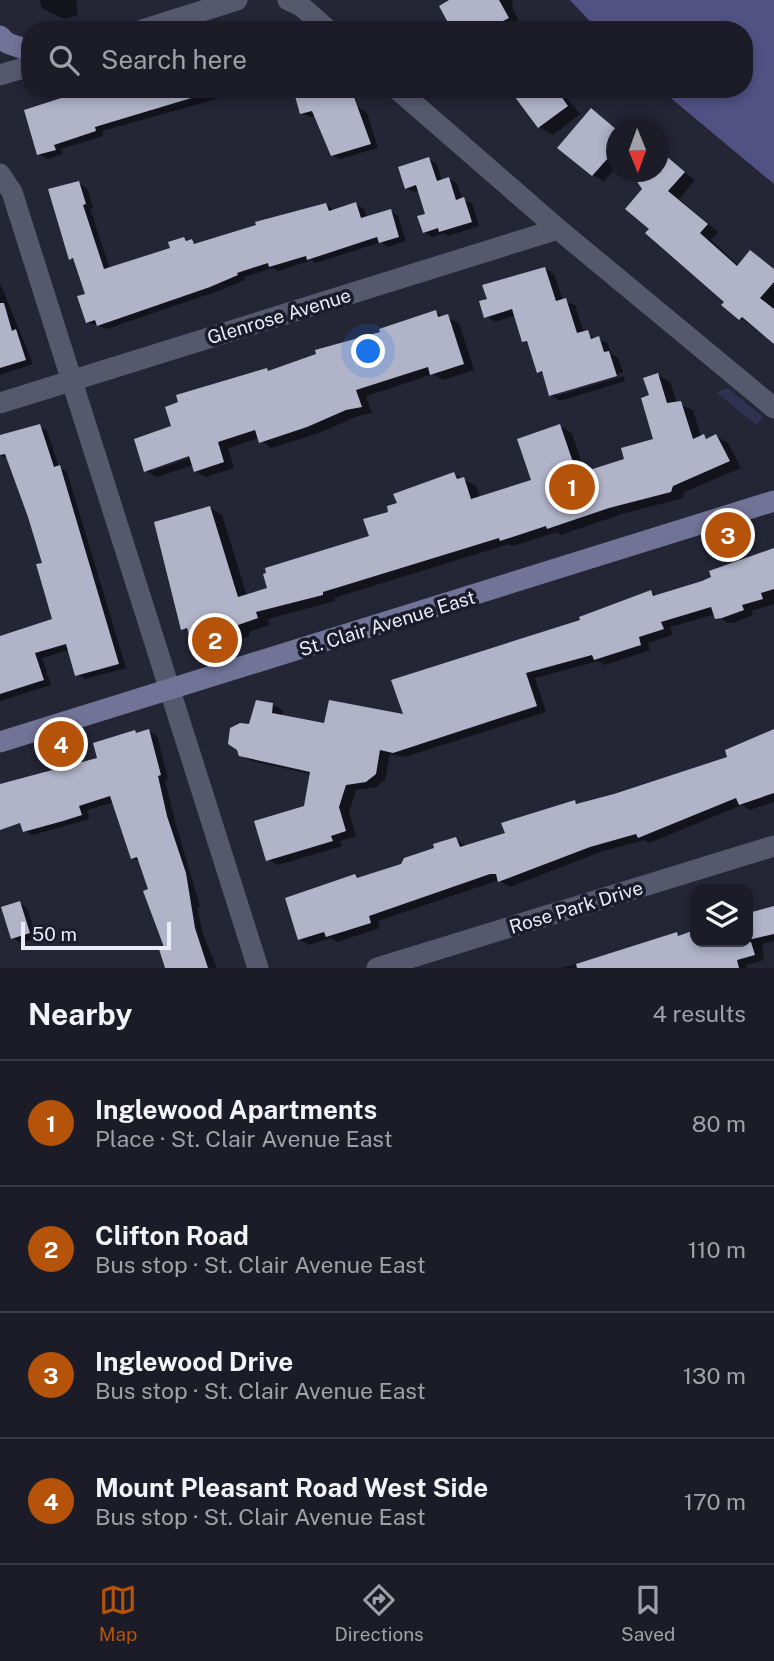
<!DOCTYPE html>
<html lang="en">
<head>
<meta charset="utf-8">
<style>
  body { margin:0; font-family:"Public Sans",sans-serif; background:#242530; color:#f1f3f6 }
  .controls { position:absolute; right:21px; bottom:21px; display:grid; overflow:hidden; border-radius:14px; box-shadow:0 4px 10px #0003 }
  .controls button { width:63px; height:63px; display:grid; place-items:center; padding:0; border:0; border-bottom:2px solid #393a45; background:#1b1c28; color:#f1f3f6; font:35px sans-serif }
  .compass { position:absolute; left:606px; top:119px; width:63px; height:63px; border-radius:50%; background:#1b1c28; box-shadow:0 4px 10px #0003; rotate:179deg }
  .scale { position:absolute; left:21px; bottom:18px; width:150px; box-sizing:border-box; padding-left:7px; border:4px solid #ebecf7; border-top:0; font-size:19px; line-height:24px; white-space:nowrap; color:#ebecf7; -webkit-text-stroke:5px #1a1b2b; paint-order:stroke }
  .you { position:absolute; left:369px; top:352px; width:24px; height:24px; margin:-18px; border:5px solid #fff; border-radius:50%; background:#1a73e8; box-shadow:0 0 0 10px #1a73e833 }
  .badge { display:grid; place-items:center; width:46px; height:46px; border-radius:50%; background:#b45309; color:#fff; font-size:23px; font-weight:700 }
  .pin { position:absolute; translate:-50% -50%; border:4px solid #fff; box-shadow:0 2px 7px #0006 }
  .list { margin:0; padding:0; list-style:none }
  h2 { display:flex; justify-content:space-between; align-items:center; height:91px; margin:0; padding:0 28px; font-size:30px }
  h2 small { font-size:23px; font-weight:400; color:#a0a1a8 }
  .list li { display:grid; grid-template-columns:46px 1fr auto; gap:21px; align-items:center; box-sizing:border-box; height:126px; padding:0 28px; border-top:2px solid #393a45 }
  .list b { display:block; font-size:26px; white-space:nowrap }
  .list p { margin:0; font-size:23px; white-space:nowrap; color:#a0a1a8 }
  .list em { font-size:23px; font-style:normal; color:#a0a1a8 }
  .icon { flex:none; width:38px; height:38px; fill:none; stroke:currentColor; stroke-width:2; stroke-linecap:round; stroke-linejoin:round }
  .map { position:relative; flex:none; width:774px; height:968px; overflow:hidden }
  .search { position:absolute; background:#1b1c28; box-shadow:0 4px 10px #0003; left:21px; right:21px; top:21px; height:77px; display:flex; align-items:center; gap:18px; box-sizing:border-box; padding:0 24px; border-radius:28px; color:#a0a1a8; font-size:26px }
  .sheet { height:595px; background:#1b1c28 }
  nav { display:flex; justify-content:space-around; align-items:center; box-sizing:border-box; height:98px; border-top:2px solid #393a45; background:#1b1c28; font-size:19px; color:#a0a1a8 }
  nav a { display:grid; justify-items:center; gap:4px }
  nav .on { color:#b45309 }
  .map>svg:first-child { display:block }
  .green { fill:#313152 }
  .forest { fill:#515184 }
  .shadow { fill:#0007; fill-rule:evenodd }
  .building { fill:#b1b3c9 }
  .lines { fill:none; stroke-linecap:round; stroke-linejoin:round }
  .minor { stroke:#56586e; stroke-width:21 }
  .secondary { stroke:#717397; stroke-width:21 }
  .labels { text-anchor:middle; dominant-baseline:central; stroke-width:7; stroke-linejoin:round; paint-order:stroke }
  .street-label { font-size:19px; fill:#ebecf7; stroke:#1a1b2b }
</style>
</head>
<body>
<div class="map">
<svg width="774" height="968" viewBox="0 0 774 968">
  <rect width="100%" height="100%" fill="#242535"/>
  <path class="green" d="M728 388 763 417 756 425 716 392Z"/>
  <path class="forest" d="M570 0H774V184L660 89H744V30H598Z"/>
  <g class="shadow">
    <path d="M40 0H76L78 15 65 19 53 14 42 8Z"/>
    <path d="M446 0H512L513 9 521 26 514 30H454Z"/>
    <path d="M273 24 281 30H254Z"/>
    <path d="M100 89H248L249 90 102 131 103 136 61 149 63 154 47 159 39 154Z"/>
    <path d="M286 89H348L354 104 367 113 378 148 340 159 332 155 316 116 310 117 302 113 297 95Z"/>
    <path d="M510 89H559L580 114 553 135 539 127Z"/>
    <path d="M591 110 617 130 616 167 604 181 593 175Z"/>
    <path d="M658 152 695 180 679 199 718 232 711 240 739 266 750 252 774 269V342L740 318 651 229 641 177 635 172H658Z"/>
    <path d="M429 159 437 164 442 181 449 179 457 183 462 200 472 203 479 226 448 236 444 233 432 237 424 232 427 215 420 191 414 192 406 188Z"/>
    <path d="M79 183 87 188 93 208 90 209 110 269 172 249 184 238 198 245 326 204 335 211 356 204 364 209 367 218 390 211 398 216 406 241 388 247 381 242 316 263 312 260 278 271 273 268 244 277 245 280 218 291 107 329 87 322V295L76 262 70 258Z"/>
    <path d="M545 269 554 274 563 301 575 305 584 333 608 343 611 354 618 358 623 372 556 393V396L624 376 625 381 560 401 551 395 545 375 538 371 530 345 523 341 516 315 495 322 486 316Z"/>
    <path d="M0 283 33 364 0 375Z"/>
    <path d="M435 312 459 323 474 370 443 380 433 374 366 396 372 413 358 416 319 433 271 448 259 438 228 448 234 468 206 477 195 471 193 465 157 477 146 471 174 427 267 370 271 372ZM196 452 197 455 152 471V468Z"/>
    <path d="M658 375 670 382 677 403 693 410 701 437 710 439 716 436 728 443 741 468 684 492 683 498 622 514 561 535 557 532 513 546 509 544 334 598 335 601 268 619 269 625 249 632 250 636 211 648 192 640 190 632 183 628 156 523 202 508H210L222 515 247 596 269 589 371 537 391 513 454 474 476 486 480 498 533 481 560 426 572 433 585 473 627 460 655 440 651 396Z"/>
    <path d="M39 426 47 431 59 467 67 472 126 668 85 679 77 674 69 650 42 658 51 685 0 701V639L54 620 45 564 8 459 0 455V437Z"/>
    <path d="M774 550V604L751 611 753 615 733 623H727L716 614 670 627 673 635 648 643 650 650 605 665 598 661 535 678 546 712 405 757 390 754 385 780 376 787 356 790 349 813 356 836 340 841 342 846 278 865 268 859 306 807 311 774 251 761 241 755 250 726 273 705 283 710 282 717 325 725 406 717 582 621 651 592 659 597 703 583Z"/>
    <path d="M149 731 157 736 168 779 165 780 175 821 200 907 197 908 203 934 217 968H167V949L150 891 141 863 133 858 114 802 87 810 89 819 33 835 25 831 99 759Z"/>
    <path d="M774 731V802L750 810 742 805 649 843 644 840 600 852 510 887 499 880 378 921 380 928 337 942 331 938 309 945 299 939 355 876 360 879 402 866 456 839 467 847 507 834 575 802 580 805 729 758 751 743 750 739Z"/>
    <path d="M19 903 27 908 37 938 21 943 13 938Z"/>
    <path d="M774 908V941L762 944 764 960 746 965 747 968H561L695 931V942H748V915Z"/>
  </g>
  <g class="building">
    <path d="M449 0H499L509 18 503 21 508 30H452L439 6Z"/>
    <path d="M89 89H207L208 93 95 127 96 131 54 145 56 150 37 155 24 110Z"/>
    <path d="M293 89H351L371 144 331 156 312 111 300 114Z"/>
    <path d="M509 89H556L568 106 538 128Z"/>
    <path d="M591 108 617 130V148L592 176 557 148Z"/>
    <path d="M659 150 685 172 668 191 708 224 700 233 737 266 750 250 774 269V282L760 298 774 309V344L742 317 739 320 721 305 724 302 645 233 649 229 625 209 642 189 636 180 643 172H659Z"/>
    <path d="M429 157 437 181 449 177 456 200 464 197 472 222 439 232 438 228 423 233 417 216 425 214 416 185 405 189 398 167Z"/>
    <path d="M79 181 86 204 83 205 104 269 170 248 168 242 184 237 186 241 192 239 194 244 256 225 255 222 326 203 329 211 356 202 361 218 391 209 399 237 379 243 377 237 307 260 306 256 269 267 268 263 237 273 238 275 210 287 97 326 95 320 86 323 77 296 85 294 73 258 69 260 48 189Z"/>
    <path d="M545 267 556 301 566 298 577 333 588 330 591 339 599 336 604 352 609 351 617 376 549 396 542 371 537 373 527 341 522 342 512 309 484 318 479 301 487 299 482 285Z"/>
    <path d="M0 303H4L12 331 16 329 26 360 0 368Z"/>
    <path d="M436 310 438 317 448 314 464 364 430 375 428 367 356 390 362 407 346 410 307 427 259 443 255 430 218 442 224 462 194 472 189 456 144 472 134 439 171 426 165 407 178 402 176 395 267 368 268 371 316 354 315 350 380 332 379 329Z"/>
    <path d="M658 373 667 403 681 401 693 439 704 434 706 439 716 434 730 461 673 486 671 492 609 508 547 529 546 526 500 541 499 538 323 592V595L256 612 258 618 238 625 239 630 198 642 197 639 191 641 187 628 181 630 154 522 210 506 238 597 267 588 263 574 266 573 265 568 369 536 363 519 388 512 387 506 397 503 393 494 454 472 457 479 464 477 471 499 531 480 517 439 560 424 577 474 624 459 621 448 653 439 641 398 649 395 643 378Z"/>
    <path d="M40 424 54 467 60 465 119 664 75 676 66 644 35 653 44 680 0 694V636L52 619 36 564 42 563 28 517 5 454 0 455V435Z"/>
    <path d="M774 548V589L761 593 763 599 742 605 744 610 722 618 715 619 711 607 661 622 664 629 639 637 641 645 594 660 592 655 526 673 537 706 393 753 380 750 376 774 366 782 346 785 339 807 346 831 331 836 333 841 266 861 254 821 304 806 310 772 239 756 237 750 228 744 230 728 240 723 249 724 256 700 273 703 272 713 324 723 329 700 403 714 391 680 580 620 579 617 651 590 653 596 702 581 711 577 709 571Z"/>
    <path d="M149 729 161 775 158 776 167 816 186 873 195 928 208 968H165L159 949 164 947 143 891 148 889 137 857 131 859 110 796 79 806 82 815 63 821 23 832 20 823 0 830V784L97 758 93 743 135 730 136 733Z"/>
    <path d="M774 729V793L739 805 736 798 638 838 636 834 590 847 498 882 496 874H490L369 916 371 923 326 937 324 932 298 940 285 898 355 874 357 878 401 864 404 858 434 848 433 844 456 837 460 847 505 833 501 823 575 800 576 804 614 794 727 757 725 750Z"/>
    <path d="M20 901 30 933 11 939 1 907Z"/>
    <path d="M774 906V934L748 940V913Z"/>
    <path d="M695 930V942H751L755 955 737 960 739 968H577L576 964 677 932 678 936Z"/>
  </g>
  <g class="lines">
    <g class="minor">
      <path d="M288 0 301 6 328 30"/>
      <path d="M142 30 237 0"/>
      <path d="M0 75 30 66"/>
      <path d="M397 89 558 229 774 408"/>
      <path d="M0 174 12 192 258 968"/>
      <path d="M0 403 558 229"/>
      <path d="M377 968 774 846"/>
    </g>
    <g class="secondary">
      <path d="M0 36 7 43 30 51"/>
      <path d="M0 742 774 501"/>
    </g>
  </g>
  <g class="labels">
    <g class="street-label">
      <text transform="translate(279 316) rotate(-17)">Glenrose Avenue</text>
      <text transform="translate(387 623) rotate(-17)">St. Clair Avenue East</text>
      <text transform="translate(576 907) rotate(-17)">Rose Park Drive</text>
    </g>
  </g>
</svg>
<div class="controls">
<button><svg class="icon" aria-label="layers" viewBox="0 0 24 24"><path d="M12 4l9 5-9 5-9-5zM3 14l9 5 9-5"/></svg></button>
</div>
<svg class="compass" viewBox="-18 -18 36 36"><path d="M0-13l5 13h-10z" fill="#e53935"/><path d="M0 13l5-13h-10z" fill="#a0a1a8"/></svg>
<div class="scale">50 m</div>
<div class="you"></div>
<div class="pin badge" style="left:572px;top:487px">1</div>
<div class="pin badge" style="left:215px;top:640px">2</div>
<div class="pin badge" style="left:728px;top:535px">3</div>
<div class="pin badge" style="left:61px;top:744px">4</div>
<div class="search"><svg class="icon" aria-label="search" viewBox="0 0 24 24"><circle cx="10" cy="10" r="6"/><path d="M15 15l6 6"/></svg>Search here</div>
</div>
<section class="sheet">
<h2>Nearby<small>4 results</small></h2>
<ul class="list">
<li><span class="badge">1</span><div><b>Inglewood Apartments</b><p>Place · St. Clair Avenue East</p></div><em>80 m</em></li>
<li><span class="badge">2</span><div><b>Clifton Road</b><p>Bus stop · St. Clair Avenue East</p></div><em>110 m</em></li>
<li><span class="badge">3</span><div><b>Inglewood Drive</b><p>Bus stop · St. Clair Avenue East</p></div><em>130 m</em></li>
<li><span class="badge">4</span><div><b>Mount Pleasant Road West Side</b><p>Bus stop · St. Clair Avenue East</p></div><em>170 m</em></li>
</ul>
</section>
<nav>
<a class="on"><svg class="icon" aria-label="map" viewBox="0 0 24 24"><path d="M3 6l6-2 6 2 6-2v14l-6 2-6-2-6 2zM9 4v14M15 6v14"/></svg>Map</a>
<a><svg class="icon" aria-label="directions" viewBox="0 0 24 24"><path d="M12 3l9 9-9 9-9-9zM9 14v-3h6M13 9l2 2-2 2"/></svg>Directions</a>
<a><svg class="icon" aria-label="saved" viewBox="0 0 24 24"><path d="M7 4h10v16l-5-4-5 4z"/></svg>Saved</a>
</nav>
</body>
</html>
